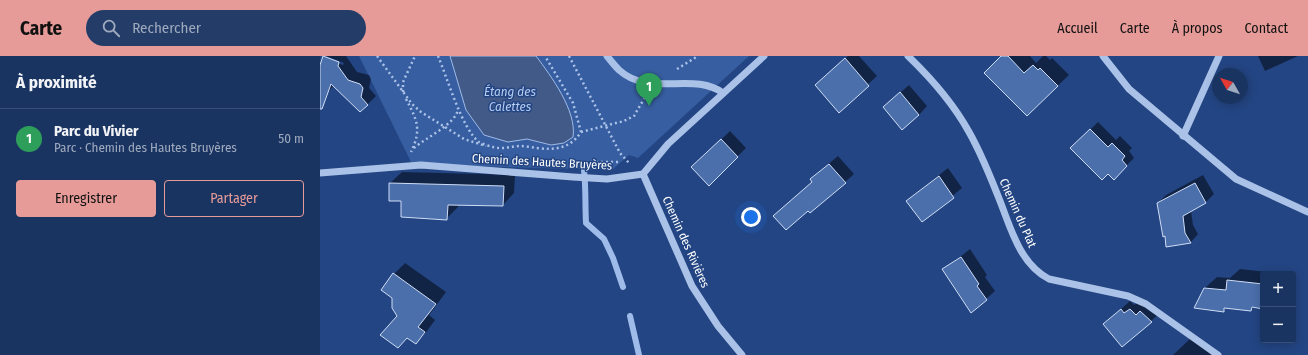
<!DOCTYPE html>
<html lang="fr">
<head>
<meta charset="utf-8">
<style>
  body { margin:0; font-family:"Fira Sans Condensed",sans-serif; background:#233c68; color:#f1f3f6 }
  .controls { position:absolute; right:12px; bottom:12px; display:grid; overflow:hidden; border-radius:4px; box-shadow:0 2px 10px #0003 }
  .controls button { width:36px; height:36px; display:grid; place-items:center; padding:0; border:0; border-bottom:1px solid #384f77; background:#1a3462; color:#f1f3f6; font:20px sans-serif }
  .compass { position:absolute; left:892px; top:12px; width:36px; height:36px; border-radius:50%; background:#1a3462; box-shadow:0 2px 10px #0003; rotate:309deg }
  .you { position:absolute; left:431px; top:161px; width:14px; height:14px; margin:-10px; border:3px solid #fff; border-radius:50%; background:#1a73e8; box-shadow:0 0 0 6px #1a73e833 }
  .badge { display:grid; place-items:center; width:26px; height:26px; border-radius:50%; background:#e69b98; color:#fff; font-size:13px; font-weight:700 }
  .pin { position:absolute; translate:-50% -33px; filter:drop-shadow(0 1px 2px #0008) }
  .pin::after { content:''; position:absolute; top:21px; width:14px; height:12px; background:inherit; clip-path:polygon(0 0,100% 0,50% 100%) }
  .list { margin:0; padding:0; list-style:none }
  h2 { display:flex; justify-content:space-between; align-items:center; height:52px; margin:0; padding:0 16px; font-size:17px }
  h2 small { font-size:13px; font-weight:400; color:#9faabe }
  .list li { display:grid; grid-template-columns:26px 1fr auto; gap:12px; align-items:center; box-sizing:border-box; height:60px; padding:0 16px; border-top:1px solid #384f77 }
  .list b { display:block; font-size:15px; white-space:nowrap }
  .list p { margin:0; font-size:13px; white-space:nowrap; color:#9faabe }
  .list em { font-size:13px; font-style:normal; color:#9faabe }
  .actions { display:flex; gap:8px; padding:12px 16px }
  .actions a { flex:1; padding:9px 0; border:1px solid #e69b98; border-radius:4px; text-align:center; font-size:14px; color:#e69b98 }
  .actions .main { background:#e69b98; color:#111 }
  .icon { flex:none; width:22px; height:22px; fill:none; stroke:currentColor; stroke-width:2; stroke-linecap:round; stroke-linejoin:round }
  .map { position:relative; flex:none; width:988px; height:299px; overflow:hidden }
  header { display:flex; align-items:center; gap:24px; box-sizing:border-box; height:56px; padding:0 20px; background:#e69b98; color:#111 }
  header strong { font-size:19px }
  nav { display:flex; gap:22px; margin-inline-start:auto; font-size:14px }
  .search { width:280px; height:36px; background:#233c68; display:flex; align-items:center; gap:10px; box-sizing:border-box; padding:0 14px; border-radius:22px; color:#9faabe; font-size:15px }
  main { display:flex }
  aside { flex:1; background:#1a3462 }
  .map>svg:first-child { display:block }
  .green { fill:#375ea0 }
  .water { fill:#415a88; stroke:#9fbbe9 }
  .shadow { fill:#0007; fill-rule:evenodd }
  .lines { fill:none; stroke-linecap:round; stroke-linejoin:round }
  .stream { stroke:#9fbbe9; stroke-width:6 }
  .building { fill:#4b6fab; stroke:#cfddf6 }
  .path { stroke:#abc2e8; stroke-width:2.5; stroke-dasharray:2 3; stroke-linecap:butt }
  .minor { stroke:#abc2e8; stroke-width:7 }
  .labels { text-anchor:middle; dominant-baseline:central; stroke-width:3; stroke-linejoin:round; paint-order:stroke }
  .street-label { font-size:12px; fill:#fff; stroke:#234583 }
  .water-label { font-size:13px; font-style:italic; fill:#b6ccf0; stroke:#234583 }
</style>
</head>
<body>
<header>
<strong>Carte</strong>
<div class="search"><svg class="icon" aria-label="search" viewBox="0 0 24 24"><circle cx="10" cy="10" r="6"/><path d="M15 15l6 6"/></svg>Rechercher</div>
<nav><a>Accueil</a><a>Carte</a><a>À propos</a><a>Contact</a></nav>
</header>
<main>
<aside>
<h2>À proximité<small></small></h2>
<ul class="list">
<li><span class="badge" style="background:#2e9e5b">1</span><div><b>Parc du Vivier</b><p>Parc · Chemin des Hautes Bruyères</p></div><em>50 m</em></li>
</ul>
<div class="actions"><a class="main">Enregistrer</a><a>Partager</a></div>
</aside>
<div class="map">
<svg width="988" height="299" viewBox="0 0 988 299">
  <rect width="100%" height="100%" fill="#234583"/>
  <path class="green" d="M39 0H429L318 102 309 99 292 114 92 108Z"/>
  <path class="water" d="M130 0H216C231 20 257 55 253 81L244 87 231 89 207 83 188 86 164 79 146 54Z"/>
  <g class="shadow">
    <path d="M5 0H26L37 16 49 19 51 23 49 32 56 40 47 49 14 29 8 36 0 52V9ZM6 0 24 7 23 9 4 2Z"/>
    <path d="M528 0H539L557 20 519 55 505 21Z"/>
    <path d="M682 0H710L716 7 723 0H726L730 4 732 2 749 19 707 59Z"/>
    <path d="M938 0H978L945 15Z"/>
    <path d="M589 29 607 50 599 59 573 43Z"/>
    <path d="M778 66 796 84 800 80 812 92 809 95 814 102 794 122 752 92Z"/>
    <path d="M410 75 426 92 389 128 381 103Z"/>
    <path d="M518 100 534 118 525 126 493 125 500 115Z"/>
    <path d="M628 112 642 132 602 165 587 145Z"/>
    <path d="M82 116 195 119 194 137 183 149 138 148V151L127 162 82 144 70 127Z"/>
    <path d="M883 119 894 138 886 146 871 155 873 169 878 178 871 186 847 190 838 147 846 139Z"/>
    <path d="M650 193 667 219 665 221 675 235 666 243 624 214Z"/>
    <path d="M85 207 126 236 109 259 115 264 107 275 96 287 88 281 78 291V260L73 242 74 218Z"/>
    <path d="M920 213 966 218H943V252L934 251 931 254 907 251 903 255 885 232 897 221 910 222Z"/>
    <path d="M810 245 814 249 820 245 840 257 831 265 793 260Z"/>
    <path d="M872 281 892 299H853Z"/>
  </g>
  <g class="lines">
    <g class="stream">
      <path d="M264 114C266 132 265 149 266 167L284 183 293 202 303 231"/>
      <path d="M310 260 319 299"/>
    </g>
  </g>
  <g class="building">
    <path d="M3 0 19 6 18 10 28 24 40 28 43 32 41 41 48 49 40 56 11 28 2 53H0V9Z"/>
    <path d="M681 0H688L704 17 713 9 718 14 720 12 738 30 707 60 664 17Z"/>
    <path d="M525 2 549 30 519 57 495 29Z"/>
    <path d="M580 36 599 59 582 74 563 51Z"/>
    <path d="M770 73 788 91 792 87 805 100 802 104 807 110 794 124 788 118 782 124 750 92Z"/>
    <path d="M401 83 418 101 389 130 371 111Z"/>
    <path d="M509 108 526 127 490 157 488 155 466 174 453 160 492 126 490 123Z"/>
    <path d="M619 120 634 142 602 166 586 145Z"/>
    <path d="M69 127 184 130 183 150 128 149 127 164 81 161V145H69Z"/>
    <path d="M875 127 886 147 863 160 865 177 871 187 846 191 845 180 843 181 837 147Z"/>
    <path d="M641 201 659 228 657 230 667 244 651 257 622 213Z"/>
    <path d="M73 217 116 248 98 271 105 276 96 288 87 282 78 292 60 279 77 260 72 252V242L61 234Z"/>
    <path d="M907 224 943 228V253L932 251 931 255 904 252V256L874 252 884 232 906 234Z"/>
    <path d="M801 253 804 257 810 253 816 259 820 255 832 266 802 291 783 268Z"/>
  </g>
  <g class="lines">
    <g class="path">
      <path d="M57 0 92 48 101 56 144 83 166 90"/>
      <path d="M118 0C127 21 142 73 159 86 162 88 169 90 173 91 183 94 191 90 200 90 205 90 211 91 216 92 235 94 250 93 261 76L253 47 225 0"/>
      <path d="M249 0 300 97 309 107"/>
      <path d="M357 13 378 0"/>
      <path d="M83 36V26L95 0"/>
      <path d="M86 43C97 64 102 73 91 96"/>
      <path d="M261 76 304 65 314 60 325 41"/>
      <path d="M94 92C105 82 138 67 138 52"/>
      <path d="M256 106H299"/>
    </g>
    <g class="minor">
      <path d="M287 0C291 5 295 10 299 14 330 42 373 15 403 37"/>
      <path d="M588 0C612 23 633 47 649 76 661 97 671 122 680 145 691 173 700 208 729 223L808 240 826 248 898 299"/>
      <path d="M783 0 809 33 916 123 988 156"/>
      <path d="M863 80 899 0"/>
      <path d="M0 117 101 109 253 121 287 123 323 118 348 88 444 0"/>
      <path d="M323 118 372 230 398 270 422 299"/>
    </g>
  </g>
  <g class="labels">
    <g class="street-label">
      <text transform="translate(222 106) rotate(3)">Chemin des Hautes Bruyères</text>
      <text transform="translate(698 157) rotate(66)">Chemin du Plat</text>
      <text transform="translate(366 186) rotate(66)">Chemin des Rivières</text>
    </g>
    <g class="water-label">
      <text x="190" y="35">Étang des<tspan x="190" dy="15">Calettes</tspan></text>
    </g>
  </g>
</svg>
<div class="controls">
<button>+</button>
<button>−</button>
</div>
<svg class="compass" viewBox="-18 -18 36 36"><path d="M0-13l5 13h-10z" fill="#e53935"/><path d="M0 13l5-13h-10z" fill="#9faabe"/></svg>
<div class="you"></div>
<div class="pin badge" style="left:329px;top:50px;background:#2e9e5b">1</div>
</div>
</main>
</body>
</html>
